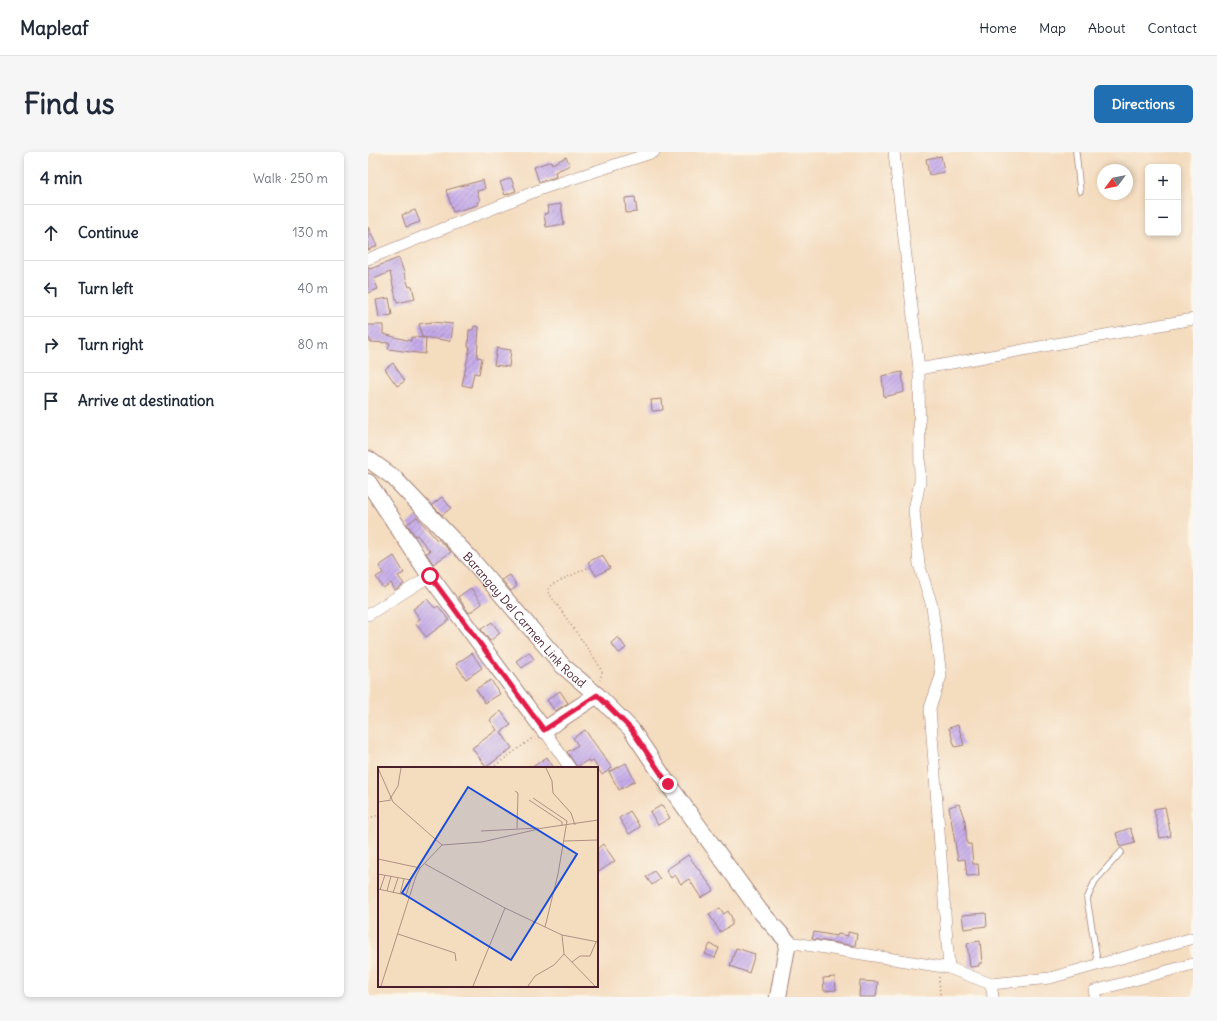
<!DOCTYPE html>
<html lang="en">
<head>
<meta charset="utf-8">
<style>
  body { margin:0; font-family:Delius,sans-serif; background:#f6f6f7; color:#1f2937 }
  .controls { position:absolute; right:12px; top:12px; display:grid; overflow:hidden; border-radius:6px; box-shadow:0 2px 6px #0003 }
  .controls button { width:36px; height:36px; display:grid; place-items:center; padding:0; border:0; border-bottom:1px solid #e0e1e3; background:#fff; color:#1f2937; font:20px sans-serif }
  .compass { position:absolute; left:729px; top:12px; width:36px; height:36px; border-radius:50%; background:#fff; box-shadow:0 2px 6px #0003; rotate:238deg }
  .stop { position:absolute; width:12px; height:12px; margin:-9px; border:3px solid #e11d48; border-radius:50%; background:#fff }
  .stop.end { background:#e11d48; border-color:#fff; box-shadow:0 1px 4px #0008 }
  .list { margin:0; padding:0; list-style:none }
  h2 { display:flex; justify-content:space-between; align-items:center; height:52px; margin:0; padding:0 16px; font-size:17px }
  h2 small { font-size:13px; font-weight:400; color:#747a83 }
  .list li { display:grid; grid-template-columns:26px 1fr auto; gap:12px; align-items:center; box-sizing:border-box; height:56px; padding:0 16px; border-top:1px solid #e0e1e3 }
  .list b { display:block; font-size:15px; white-space:nowrap }
  .list em { font-size:13px; font-style:normal; color:#747a83 }
  .icon { flex:none; width:22px; height:22px; fill:none; stroke:currentColor; stroke-width:2; stroke-linecap:round; stroke-linejoin:round }
  .map { position:relative; flex:none; width:825px; height:845px; overflow:hidden; border-radius:6px }
  header { display:flex; align-items:center; gap:24px; box-sizing:border-box; height:56px; padding:0 20px; background:#fff; border-bottom:1px solid #e0e1e3 }
  header strong { font-size:19px }
  nav { display:flex; gap:22px; margin-inline-start:auto; font-size:14px }
  .intro { display:flex; align-items:center; justify-content:space-between; box-sizing:border-box; height:96px; padding:0 24px }
  h1 { margin:0; font-size:28px }
  .button { padding:10px 18px; border-radius:6px; background:#1f6fb2; color:#fff; font-size:14px; font-weight:700 }
  main { display:flex; gap:24px; padding:0 24px }
  aside { flex:1; background:#fff; border-radius:6px; box-shadow:0 2px 6px #0003 }
  .map>svg:first-child { display:block }
  .building { fill:url(#building-hatch) }
  .lines { fill:none; stroke-linecap:round; stroke-linejoin:round }
  .lane-casing { stroke:#9f7e75; stroke-width:7 }
  .street-casing { stroke:#9f7e75; stroke-width:12 }
  .secondary-casing { stroke:#9f7e75; stroke-width:18 }
  .path { stroke:#9f7e75; stroke-width:1.5; stroke-dasharray:1 3; stroke-linecap:butt }
  .lane { stroke:#fff; stroke-width:5.5 }
  .street { stroke:#fff; stroke-width:11 }
  .secondary { stroke:#fff; stroke-width:16 }
  .route { stroke:#e11d48; stroke-width:5 }
  .labels { text-anchor:middle; dominant-baseline:central; stroke-width:4; stroke-linejoin:round; paint-order:stroke }
  .street-label { font-size:12px; fill:#4a1f2b; stroke:#fbf7ec }
  .inset-road { fill:none; stroke:#b09084; stroke-width:1 }
  .view { fill:#1d4ed8; fill-opacity:0.15; stroke:#1d4ed8; stroke-width:2 }
  .inset-edge { fill:none; stroke:#4a1f2b; stroke-width:2 }
</style>
</head>
<body>
<header>
<strong>Mapleaf</strong>
<nav><a>Home</a><a>Map</a><a>About</a><a>Contact</a></nav>
</header>
<div class="intro"><h1>Find us</h1><a class="button">Directions</a></div>
<main>
<aside>
<h2>4 min<small>Walk · 250 m</small></h2>
<ul class="list">
<li><svg class="icon" aria-label="ahead" viewBox="0 0 24 24"><path d="M12 20V5M6 11l6-6 6 6"/></svg><div><b>Continue</b></div><em>130 m</em></li>
<li><svg class="icon" aria-label="left" viewBox="0 0 24 24"><path d="M17 20v-9H6M10 6l-5 5 5 5"/></svg><div><b>Turn left</b></div><em>40 m</em></li>
<li><svg class="icon" aria-label="right" viewBox="0 0 24 24"><path d="M7 20v-9h11M14 6l5 5-5 5"/></svg><div><b>Turn right</b></div><em>80 m</em></li>
<li><svg class="icon" aria-label="arrive" viewBox="0 0 24 24"><path d="M6 21V4h12l-3 4 3 4H6"/></svg><div><b>Arrive at destination</b></div></li>
</ul>
</aside>
<div class="map">
<svg width="825" height="845" viewBox="0 0 825 845">
  <defs>
    <pattern id="building-hatch" width="6" height="6" patternUnits="userSpaceOnUse"><rect width="6" height="6" fill="#c4aae9"/><path d="M-1 1l2-2M0 6l6-6M5 7l2-2" fill="none" stroke="#a18abd"/></pattern>
  </defs>
  <rect width="100%" height="100%" fill="#fbf7ec"/>
  <filter id="ink" filterUnits="userSpaceOnUse"><feTurbulence type="fractalNoise" baseFrequency=".025" numOctaves="2"/><feDisplacementMap in="SourceGraphic" scale="8" xChannelSelector="R" yChannelSelector="G"/><feConvolveMatrix kernelMatrix="1 2 1 2 8 2 1 2 1" color-interpolation-filters="sRGB"/></filter>
  <filter id="wash" filterUnits="userSpaceOnUse"><feTurbulence type="fractalNoise" baseFrequency=".012" numOctaves="4" result="noise"/><feDisplacementMap in="SourceGraphic" scale="16" xChannelSelector="R" yChannelSelector="G"/><feGaussianBlur stdDeviation="0.9" result="paint"/><feColorMatrix in="noise" values="0 0 0 0 0 0 0 0 0 0 0 0 0 0 0 0 0 1.4 0 .05"/><feComposite in="paint" operator="in"/></filter>
  <g filter="url(#wash)">
    <rect width="100%" height="100%" fill="#f4dcbf"/>
    <g id="blocks">
      <g class="building">
        <path d="M573 4 576 20 561 23 558 7Z"/>
        <path d="M198 5 202 13 187 20 188 25 171 30 166 15 183 9 184 12Z"/>
        <path d="M143 26 148 39 137 43 132 30Z"/>
        <path d="M115 28 117 37 109 39 112 49 109 50 110 53 85 60 78 38Z"/>
        <path d="M267 45 269 60 258 61 257 46Z"/>
        <path d="M193 52 196 72 178 75 176 62 181 61 179 54Z"/>
        <path d="M47 58 52 70 38 75 34 63Z"/>
        <path d="M0 75 9 94 0 98Z"/>
        <path d="M31 106 41 135 44 134 47 147 29 151 22 120 6 127 10 137 0 141V114L2 117Z"/>
        <path d="M21 146 24 163 11 165 8 148Z"/>
        <path d="M64 170 85 172 83 189 54 185 51 172Z"/>
        <path d="M0 173H15V182L43 189V185L58 186 57 202 20 197 22 191 2 190V187H0Z"/>
        <path d="M106 174 111 175 109 205 114 206 111 222 106 221 103 235 94 233 102 195H100L101 178H105Z"/>
        <path d="M129 196 143 198 141 215 126 213Z"/>
        <path d="M25 211 37 229 29 234 17 217Z"/>
        <path d="M534 220 536 240 516 245 514 224Z"/>
        <path d="M294 247 295 258 284 259 283 248Z"/>
        <path d="M74 345 83 356 74 363 64 353Z"/>
        <path d="M49 365 69 388 70 387 83 400 65 412 58 401 62 399 49 383 47 384 39 372Z"/>
        <path d="M234 403 242 416 228 424 220 410Z"/>
        <path d="M26 404 36 421 30 424 36 432 27 438 23 431 15 436 8 425 15 421 11 414Z"/>
        <path d="M142 423 149 434 143 439 134 428Z"/>
        <path d="M103 436 114 452 101 461 90 445Z"/>
        <path d="M59 447 67 456 70 454 81 468 58 485 47 471 52 467 45 457Z"/>
        <path d="M124 470 132 481 122 489 113 477Z"/>
        <path d="M250 485 258 496 251 501 243 491Z"/>
        <path d="M161 500 166 507 154 516 148 509Z"/>
        <path d="M104 501 114 516 98 527 88 512Z"/>
        <path d="M123 528 132 542 117 551 108 537Z"/>
        <path d="M192 539 200 551 187 559 179 548Z"/>
        <path d="M133 559 143 573 133 580 144 596 118 615 104 596 129 578 122 568Z"/>
        <path d="M590 573 596 593 587 595 581 576Z"/>
        <path d="M217 578 244 616 234 623 225 609 222 611 220 608 209 615 199 600 210 593 205 586Z"/>
        <path d="M179 605 186 616H163Z"/>
        <path d="M258 611 267 629 251 638 241 620Z"/>
        <path d="M591 652 597 669 599 692H603L605 712H610L611 723 599 724 597 707 590 708 581 655Z"/>
        <path d="M294 653 302 666 290 673 282 660Z"/>
        <path d="M797 655 803 684 792 686 786 657Z"/>
        <path d="M262 659 272 675 261 682 251 666Z"/>
        <path d="M762 676 767 691 752 695 748 681Z"/>
        <path d="M235 692 247 709 229 721V697Z"/>
        <path d="M320 703 346 738 333 746 321 727 313 732 307 723 303 726 298 718Z"/>
        <path d="M286 719 292 727 284 733 278 725Z"/>
        <path d="M352 756 356 762 360 759 364 766V773L352 780 341 762Z"/>
        <path d="M618 761 619 774 596 777 594 763Z"/>
        <path d="M446 780 469 784 470 782 480 784V780L489 782 487 794 444 787Z"/>
        <path d="M612 789 614 811H611V814L602 815 599 791Z"/>
        <path d="M342 792 351 796 347 806 337 802Z"/>
        <path d="M368 796 387 802 381 821 362 814Z"/>
        <path d="M467 825 468 838 456 839 455 826Z"/>
        <path d="M492 829 510 830 508 845H491Z"/>
      </g>
    </g>
  </g>
  <g filter="url(#ink)">
    <use href="#blocks" fill-opacity="0" stroke="#9f7e75" stroke-width="1"/>
    <g class="lines">
      <g class="lane-casing">
        <g id="lane">
          <path d="M708 0 712 39"/>
          <path d="M730 813 719 747 727 729 753 700"/>
        </g>
      </g>
      <g class="street-casing">
        <g id="street">
          <path d="M526 0 551 217 552 330 546 358 551 412 564 454 573 524 562 556 581 816"/>
          <path d="M0 107 173 37 286 0"/>
          <path d="M551 217 825 167"/>
          <path d="M0 463 62 424"/>
          <path d="M176 578 202 616"/>
          <path d="M420 790 581 816 623 832 682 826 825 786"/>
          <path d="M623 832 625 845"/>
          <path d="M728 845 726 839 825 812"/>
        </g>
      </g>
      <g class="secondary-casing">
        <g id="secondary">
          <path id="s1" d="M0 307 25 325 102 406 195 514 229 543 263 577 300 632 391 758 420 790 410 845"/>
          <path d="M0 330 62 424 176 578 229 543"/>
        </g>
      </g>
      <g class="path">
        <path d="M219 416 185 432 181 435 180 440 229 510 234 520 232 528"/>
        <path d="M124 616 166 585"/>
        <path d="M0 666 11 663"/>
        <path d="M571 825 572 845"/>
      </g>
      <use href="#lane" class="lane"/>
      <use href="#street" class="street"/>
      <use href="#secondary" class="secondary"/>
    </g>
  </g>
  <g class="lines" filter="url(#ink)">
    <path class="route" d="M62 424 176 578 229 543 263 577 300 632"/>
  </g>
  <g class="labels">
    <g class="street-label">
      <text stroke="none"><textPath href="#s1" startOffset="225">Barangay Del Carmen Link Road</textPath></text>
    </g>
  </g>
  <g transform="translate(10 615)">
    <rect width="220" height="220" fill="#f4dcbf"/>
    <path class="inset-road" d="M0 1 15 35 64 78M168 1 174 14 175 26 193 46 197 58M137 24 140 26 139 61M155 31 189 54 180 107 167 160M12 32 20 19 23 1M151 33 184 55V59M0 35 13 33M103 64 161 61M186 74 220 73M64 78 104 75 165 61 220 53M0 92 42 101M47 97 127 141 184 168 220 175M0 107 33 113 28 128 0 122M2 123 7 108M9 124 13 109M15 126 20 111M22 127 26 112M20 167 77 186 78 194M184 168 186 187 217 219M194 195 202 189H212L218 175M3 219 38 109 42 101 64 78M95 219 127 141M150 219 157 209 176 198 186 187"/>
    <path class="view" d="M90 20 199 87 133 193 24 126Z"/>
    <rect width="220" height="220" class="inset-edge"/>
  </g>
</svg>
<div class="controls">
<button>+</button>
<button>−</button>
</div>
<svg class="compass" viewBox="-18 -18 36 36"><path d="M0-13l5 13h-10z" fill="#e53935"/><path d="M0 13l5-13h-10z" fill="#747a83"/></svg>
<div class="stop" style="left:62px;top:424px"></div>
<div class="stop end" style="left:300px;top:632px"></div>
</div>
</main>
</body>
</html>
